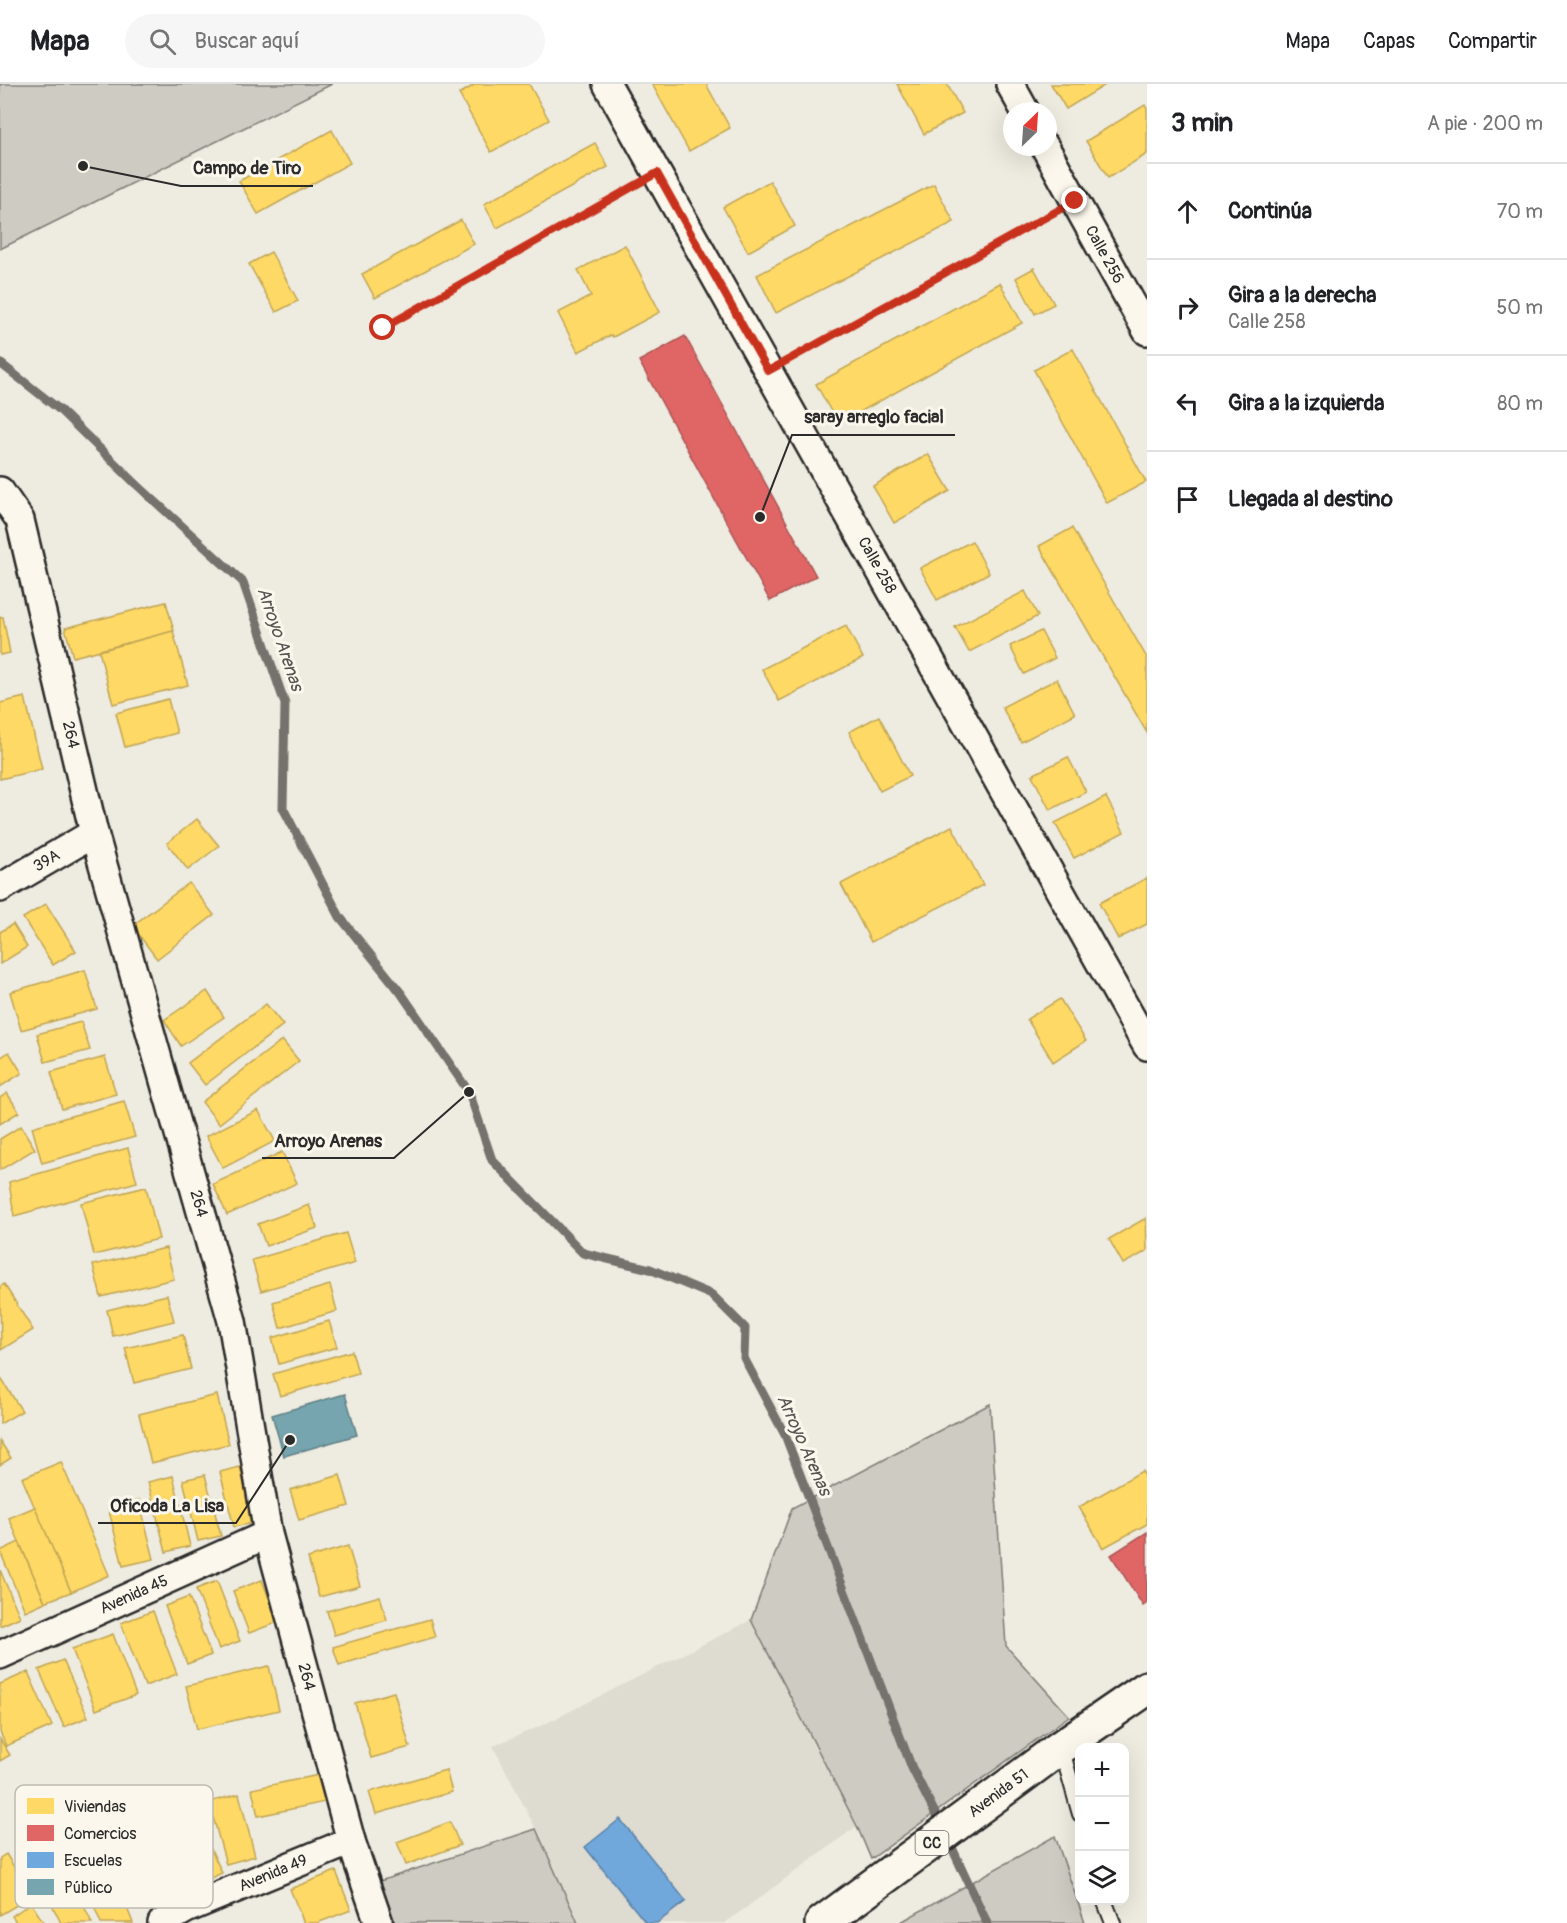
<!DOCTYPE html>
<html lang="es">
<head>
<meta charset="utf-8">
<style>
  body { margin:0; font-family:Pangolin,sans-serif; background:#f6f6f6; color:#202124 }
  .controls { position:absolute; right:18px; bottom:18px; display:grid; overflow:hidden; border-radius:12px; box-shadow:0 6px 24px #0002 }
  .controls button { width:54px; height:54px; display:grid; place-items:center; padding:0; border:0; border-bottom:2px solid #e0e0e0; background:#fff; color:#202124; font:30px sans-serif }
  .compass { position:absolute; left:1003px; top:18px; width:54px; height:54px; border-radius:50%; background:#fff; box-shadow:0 6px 24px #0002; rotate:25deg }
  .stop { position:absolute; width:18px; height:18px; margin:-14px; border:4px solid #c8321e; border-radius:50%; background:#fff }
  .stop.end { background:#c8321e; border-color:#fff; box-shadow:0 2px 6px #0008 }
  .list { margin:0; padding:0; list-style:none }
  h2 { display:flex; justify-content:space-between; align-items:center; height:78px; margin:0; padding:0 24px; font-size:26px }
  h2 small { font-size:20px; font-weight:400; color:#757577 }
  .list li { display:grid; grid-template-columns:39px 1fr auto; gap:18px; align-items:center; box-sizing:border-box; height:96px; padding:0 24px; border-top:2px solid #e0e0e0 }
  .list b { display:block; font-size:22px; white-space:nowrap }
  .list p { margin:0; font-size:20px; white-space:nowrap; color:#757577 }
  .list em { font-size:20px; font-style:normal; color:#757577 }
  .icon { flex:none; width:33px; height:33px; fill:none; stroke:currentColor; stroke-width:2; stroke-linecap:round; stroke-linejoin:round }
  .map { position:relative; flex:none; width:1147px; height:1839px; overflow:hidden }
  header { display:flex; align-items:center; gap:36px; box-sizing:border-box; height:84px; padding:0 30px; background:#fff; border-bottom:2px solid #e0e0e0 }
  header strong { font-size:28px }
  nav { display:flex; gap:33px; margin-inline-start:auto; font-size:21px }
  .search { width:420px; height:54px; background:#f6f6f6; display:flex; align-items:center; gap:15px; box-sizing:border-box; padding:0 21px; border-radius:33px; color:#757577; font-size:22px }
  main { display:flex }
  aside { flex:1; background:#fff }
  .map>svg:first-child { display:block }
  .built { fill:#dedbd1 }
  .green { fill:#cecbc2; stroke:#7c7b76; stroke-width:1.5 }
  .homes { fill:#ffd966; stroke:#bfa554; stroke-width:1.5 }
  .shops { fill:#e06666; stroke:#aa5454; stroke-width:1.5 }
  .schools { fill:#6fa8dc; stroke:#5b82a7; stroke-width:1.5 }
  .public { fill:#76a5af; stroke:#608087; stroke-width:1.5 }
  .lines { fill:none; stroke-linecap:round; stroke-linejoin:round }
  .stream { stroke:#74726e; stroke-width:9 }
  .lane-casing { stroke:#2b2b2b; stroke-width:18 }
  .street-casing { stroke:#2b2b2b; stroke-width:32 }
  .primary-casing { stroke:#2b2b2b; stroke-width:38 }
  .path { stroke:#2b2b2b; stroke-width:4; stroke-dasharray:4.5 4.5; stroke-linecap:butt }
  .lane { stroke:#fbf7ec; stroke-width:14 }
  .street { stroke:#fbf7ec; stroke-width:27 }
  .primary { stroke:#fbf7ec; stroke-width:33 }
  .route { stroke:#c8321e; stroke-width:8 }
  .labels { text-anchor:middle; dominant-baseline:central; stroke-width:6; stroke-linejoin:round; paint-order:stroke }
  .shield { fill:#fbf7ec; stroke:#696865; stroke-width:1.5 }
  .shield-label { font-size:15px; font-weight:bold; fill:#2b2b2b }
  .street-label { font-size:16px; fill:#2b2b2b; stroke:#fbf7ec }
  .water-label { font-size:18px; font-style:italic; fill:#555552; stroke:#fbf7ec }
  .key { fill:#fbf7ec; stroke:#bdbab2; stroke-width:1.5 }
  .key-label { font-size:16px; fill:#2b2b2b }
  .leader { fill:none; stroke:#2b2b2b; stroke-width:2 }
  .callout-dot { fill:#2b2b2b; stroke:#fbf7ec; stroke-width:2 }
  .callout-label { font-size:18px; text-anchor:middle; font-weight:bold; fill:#2b2b2b; stroke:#fbf7ec; stroke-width:6; stroke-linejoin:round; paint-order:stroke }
</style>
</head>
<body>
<header>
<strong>Mapa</strong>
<div class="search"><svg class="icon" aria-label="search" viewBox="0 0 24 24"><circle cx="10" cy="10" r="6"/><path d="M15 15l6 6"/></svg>Buscar aquí</div>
<nav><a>Mapa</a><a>Capas</a><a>Compartir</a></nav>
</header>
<main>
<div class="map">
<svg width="1147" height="1839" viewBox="0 0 1147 1839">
  <rect width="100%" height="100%" fill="#eeebe0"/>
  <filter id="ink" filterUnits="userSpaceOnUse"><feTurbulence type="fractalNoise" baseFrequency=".0167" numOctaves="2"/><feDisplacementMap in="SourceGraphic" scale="12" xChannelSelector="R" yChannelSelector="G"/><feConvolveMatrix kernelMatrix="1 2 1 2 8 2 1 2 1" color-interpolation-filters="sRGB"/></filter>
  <g filter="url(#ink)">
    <path class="built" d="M751 1536 857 1742 725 1839H578L536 1745 493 1662 543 1641Z"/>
    <g class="green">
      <path d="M0 0H332L0 165Z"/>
      <path d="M990 1320 1006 1562 1069 1632 871 1775 857 1742 751 1536 792 1424Z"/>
      <path d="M536 1745 578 1839H393L380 1797Z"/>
      <path d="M1055 1752 1085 1839H899Z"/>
    </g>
    <g class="homes">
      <path d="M476 0H529L549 36 491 68 459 10Z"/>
      <path d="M652 0H706L730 44 689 67Z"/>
      <path d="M897 0H947L963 29 924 50Z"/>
      <path d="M1051 0H1107L1066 25Z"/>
      <path d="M1145 21 1147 25V70L1108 94 1086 57Z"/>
      <path d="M332 46 350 79 258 130 239 97Z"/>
      <path d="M595 59 608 83 497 144 484 120Z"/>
      <path d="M770 97 795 142 748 168 723 123Z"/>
      <path d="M934 100 954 138 776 229 757 191Z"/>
      <path d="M461 136 474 160 375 214 362 190Z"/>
      <path d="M625 161 660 228 613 253 611 251 578 268 558 229 591 212 578 186Z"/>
      <path d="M271 168 298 217 276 228 249 180Z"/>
      <path d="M1034 184 1054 220 1035 230 1016 194Z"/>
      <path d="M1000 199 1022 239 838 340 816 300Z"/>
      <path d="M1073 265 1146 398 1107 419 1034 286Z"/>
      <path d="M928 370 950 407 894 439 873 402Z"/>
      <path d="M1072 444 1147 574V649L1039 462Z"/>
      <path d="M972 457 989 489 937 516 920 484Z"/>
      <path d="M1025 507 1038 532 969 568 955 543Z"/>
      <path d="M166 518 174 547 73 573 65 544Z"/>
      <path d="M0 533H3L10 569 0 571Z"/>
      <path d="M846 542 863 574 779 617 762 585Z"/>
      <path d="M173 547 188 601 113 620 99 567Z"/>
      <path d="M1041 547 1055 574 1024 590 1010 562Z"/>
      <path d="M1057 595 1075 630 1021 658 1002 623Z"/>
      <path d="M25 613 42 685 0 695V619Z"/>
      <path d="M168 615 177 649 125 663 116 629Z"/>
      <path d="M879 632 910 692 880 707 849 648Z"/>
      <path d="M1068 673 1086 708 1050 726 1032 691Z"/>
      <path d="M1106 713 1124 748 1074 774 1055 739Z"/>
      <path d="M197 735 219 762 188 786 167 759Z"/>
      <path d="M952 742 983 801 871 858 841 800Z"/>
      <path d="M1147 794V840L1118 855 1099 819Z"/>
      <path d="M189 799 214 831 157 875 132 842Z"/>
      <path d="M46 820 76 867 53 881 23 834Z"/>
      <path d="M13 840 27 863 0 880V848Z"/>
      <path d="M85 886 97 925 21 946 10 908Z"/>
      <path d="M207 907 224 933 181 962 164 936Z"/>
      <path d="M1060 915 1086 957 1053 978 1027 935Z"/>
      <path d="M266 920 283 941 205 1001 188 979Z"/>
      <path d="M81 938 90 966 45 978 37 950Z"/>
      <path d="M282 956 299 977 219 1040 202 1018Z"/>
      <path d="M9 968 22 989 0 1003V974Z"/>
      <path d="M105 973 116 1010 62 1025 51 988Z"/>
      <path d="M7 1009 19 1028 0 1040V1014Z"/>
      <path d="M124 1017 135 1053 42 1079 32 1043Z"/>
      <path d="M258 1026 275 1057 223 1084 206 1052Z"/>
      <path d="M21 1042 35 1065 0 1086V1055Z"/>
      <path d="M128 1064 137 1098 14 1132 9 1098Z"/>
      <path d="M282 1068 297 1099 227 1131 213 1100Z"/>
      <path d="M146 1103 159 1155 94 1171 81 1119Z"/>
      <path d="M309 1121 317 1144 266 1162 258 1140Z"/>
      <path d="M1146 1134 1147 1167 1123 1180 1109 1155Z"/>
      <path d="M346 1149 355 1179 261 1207 252 1176Z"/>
      <path d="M166 1164 174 1195 101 1213 93 1181Z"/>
      <path d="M4 1200 33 1246 1 1266 0 1203Z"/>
      <path d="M330 1201 337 1227 280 1244 273 1218Z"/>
      <path d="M167 1211 174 1237 113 1252 107 1226Z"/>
      <path d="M329 1237 337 1263 279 1280 272 1254Z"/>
      <path d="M183 1251 191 1285 134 1299 125 1264Z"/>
      <path d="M352 1267 358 1289 280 1312 273 1290Z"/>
      <path d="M0 1293 22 1327 0 1340Z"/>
      <path d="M217 1311 229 1360 151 1379 139 1330Z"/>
      <path d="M0 1357 11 1374 0 1381Z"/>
      <path d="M61 1378 109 1491 71 1508 22 1394Z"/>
      <path d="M240 1383 253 1439 234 1443 220 1388Z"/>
      <path d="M1142 1387 1147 1395V1440L1103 1464 1079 1423Z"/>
      <path d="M205 1391 221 1452 198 1457 183 1396Z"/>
      <path d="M340 1391 349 1422 299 1436 290 1406Z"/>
      <path d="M173 1392 190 1462 166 1468 148 1398Z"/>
      <path d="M139 1416 154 1475 123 1482 108 1423Z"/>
      <path d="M35 1423 71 1508 45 1518 9 1434Z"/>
      <path d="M19 1458 45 1518 25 1527 0 1467Z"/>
      <path d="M348 1462 360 1502 319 1513 308 1474Z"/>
      <path d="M0 1486 20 1533 0 1542Z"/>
      <path d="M262 1496 278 1538 249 1549 233 1507Z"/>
      <path d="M217 1497 240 1557 219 1565 196 1505Z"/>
      <path d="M380 1512 387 1536 334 1551 327 1527Z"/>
      <path d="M189 1513 211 1571 187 1580 165 1522Z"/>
      <path d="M153 1527 177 1590 145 1602 121 1539Z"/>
      <path d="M430 1535 435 1553 339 1581 333 1563Z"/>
      <path d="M113 1550 136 1611 96 1626 72 1565Z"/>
      <path d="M63 1576 88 1633 64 1643 39 1586Z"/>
      <path d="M269 1582 279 1626 197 1645 186 1602Z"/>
      <path d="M28 1588 52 1642 6 1662 0 1648V1600Z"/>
      <path d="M394 1608 410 1663 371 1674 355 1619Z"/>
      <path d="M0 1655 10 1671 0 1677Z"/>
      <path d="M446 1686 452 1708 376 1730 369 1708Z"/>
      <path d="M319 1691 325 1718 258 1732 252 1705Z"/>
      <path d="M239 1710 255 1772 226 1780 209 1718Z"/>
      <path d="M190 1720 222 1789 189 1804 157 1734Z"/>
      <path d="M450 1738 460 1761 406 1781 397 1758Z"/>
      <path d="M6 1770 32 1812 0 1831V1774Z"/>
      <path d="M66 1784 92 1839H61L40 1796Z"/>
      <path d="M111 1784 133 1839H101L83 1796Z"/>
      <path d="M336 1787 351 1826 317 1839H304L290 1805Z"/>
      <path d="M31 1819 44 1839H17L12 1832Z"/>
    </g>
    <g class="shops">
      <path d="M685 252 816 492 770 517 639 277Z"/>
      <path d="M1147 1448V1519L1143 1522 1111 1471Z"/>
    </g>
    <path class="schools" d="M620 1735 686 1817 657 1839H646L585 1763Z"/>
    <path class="public" d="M345 1310 357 1351 284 1372 272 1331Z"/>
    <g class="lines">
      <g class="stream">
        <path d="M0 279 60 326 135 399 243 498 285 620 283 724 340 833 401 909 469 1008 492 1076 583 1169 650 1185 712 1211 745 1244 744 1274 785 1351 912 1684 942 1743"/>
        <path d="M948 1755 987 1839"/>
      </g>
      <g class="lane-casing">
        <g id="lane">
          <path d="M1061 1663 1080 1730"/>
          <path d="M1104 1816 1113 1839"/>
        </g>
      </g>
      <g class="street-casing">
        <g id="street">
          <path id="s1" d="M607 0 1147 962"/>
          <path d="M1010 0 1025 27"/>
          <path id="s2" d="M1045 63 1147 247"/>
          <path id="s3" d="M0 407 20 436 94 749 232 1237 268 1450 351 1757 379 1839"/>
          <path id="s4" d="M0 804 94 749"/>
          <path id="s5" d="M0 1571 268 1450"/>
          <path id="s6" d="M162 1839 186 1825 351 1757"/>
        </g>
      </g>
      <g class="primary-casing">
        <g id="primary">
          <path id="s7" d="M822 1839 1061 1663 1147 1604"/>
        </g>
      </g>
      <g class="path">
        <path d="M383 244 633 103"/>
        <path d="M792 274 1051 131"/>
      </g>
      <use href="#lane" class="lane"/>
      <use href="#street" class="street"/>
      <use href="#primary" class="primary"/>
    </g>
  </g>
  <g class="lines" filter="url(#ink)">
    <path class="route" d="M383 244 657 89 768 287 1075 117"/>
  </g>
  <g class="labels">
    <rect class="shield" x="915.5" y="1747" width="33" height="24" rx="4.5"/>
    <g class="shield-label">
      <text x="932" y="1759">CC</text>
    </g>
    <g class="street-label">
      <text stroke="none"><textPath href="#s2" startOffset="123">Calle 256</textPath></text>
      <text stroke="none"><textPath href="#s1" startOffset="552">Calle 258</textPath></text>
      <text stroke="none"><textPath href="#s3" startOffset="256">264</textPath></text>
      <text stroke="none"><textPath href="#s4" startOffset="54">39A</textPath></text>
      <text stroke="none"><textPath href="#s3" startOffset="742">264</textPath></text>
      <text stroke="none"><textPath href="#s5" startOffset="147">Avenida 45</textPath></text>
      <text stroke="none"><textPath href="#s3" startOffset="1228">264</textPath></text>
      <text stroke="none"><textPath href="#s7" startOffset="219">Avenida 51</textPath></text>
      <text stroke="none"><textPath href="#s6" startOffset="122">Avenida 49</textPath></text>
    </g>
    <g class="water-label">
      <text transform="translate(280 555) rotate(71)">Arroyo Arenas</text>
      <text transform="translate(804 1361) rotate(66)">Arroyo Arenas</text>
    </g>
  </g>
  <rect x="15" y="1701" width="198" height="123" rx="9" class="key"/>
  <rect x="27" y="1714" width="27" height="16" fill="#ffd966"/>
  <rect x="27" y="1741" width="27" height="16" fill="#e06666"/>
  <rect x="27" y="1768" width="27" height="16" fill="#6fa8dc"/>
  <rect x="27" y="1795" width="27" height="16" fill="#76a5af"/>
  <g class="key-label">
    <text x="64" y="1728">Viviendas</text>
    <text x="64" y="1755">Comercios</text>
    <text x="64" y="1782">Escuelas</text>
    <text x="64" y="1809">Público</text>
  </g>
  <path class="leader" d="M83 82L181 102H313M760 433L792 351H955M469 1008L394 1074H262M290 1356L236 1439H98"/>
  <g class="callout-dot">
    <circle cx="83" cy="82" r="6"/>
    <circle cx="760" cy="433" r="6"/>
    <circle cx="469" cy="1008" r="6"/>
    <circle cx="290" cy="1356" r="6"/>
  </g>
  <g class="callout-label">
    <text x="247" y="90">Campo de Tiro</text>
    <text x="874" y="339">saray arreglo facial</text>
    <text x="328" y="1063">Arroyo Arenas</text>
    <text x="167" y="1428">Oficoda La Lisa</text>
  </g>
</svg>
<div class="controls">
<button>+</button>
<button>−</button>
<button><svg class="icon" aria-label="layers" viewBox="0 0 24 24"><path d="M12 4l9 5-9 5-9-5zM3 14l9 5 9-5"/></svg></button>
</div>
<svg class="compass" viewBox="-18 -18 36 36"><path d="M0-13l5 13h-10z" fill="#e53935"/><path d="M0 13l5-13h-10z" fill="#757577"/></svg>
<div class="stop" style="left:383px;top:244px"></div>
<div class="stop end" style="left:1075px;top:117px"></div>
</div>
<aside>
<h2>3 min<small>A pie · 200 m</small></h2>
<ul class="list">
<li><svg class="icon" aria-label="ahead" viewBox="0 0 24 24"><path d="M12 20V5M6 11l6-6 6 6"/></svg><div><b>Continúa</b></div><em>70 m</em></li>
<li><svg class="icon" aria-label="right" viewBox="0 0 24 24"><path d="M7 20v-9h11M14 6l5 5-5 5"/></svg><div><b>Gira a la derecha</b><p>Calle 258</p></div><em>50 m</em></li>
<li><svg class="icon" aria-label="left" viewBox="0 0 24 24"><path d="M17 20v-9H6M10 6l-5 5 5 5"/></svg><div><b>Gira a la izquierda</b></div><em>80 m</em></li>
<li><svg class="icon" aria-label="arrive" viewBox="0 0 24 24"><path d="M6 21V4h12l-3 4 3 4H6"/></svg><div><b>Llegada al destino</b></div></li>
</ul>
</aside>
</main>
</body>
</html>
